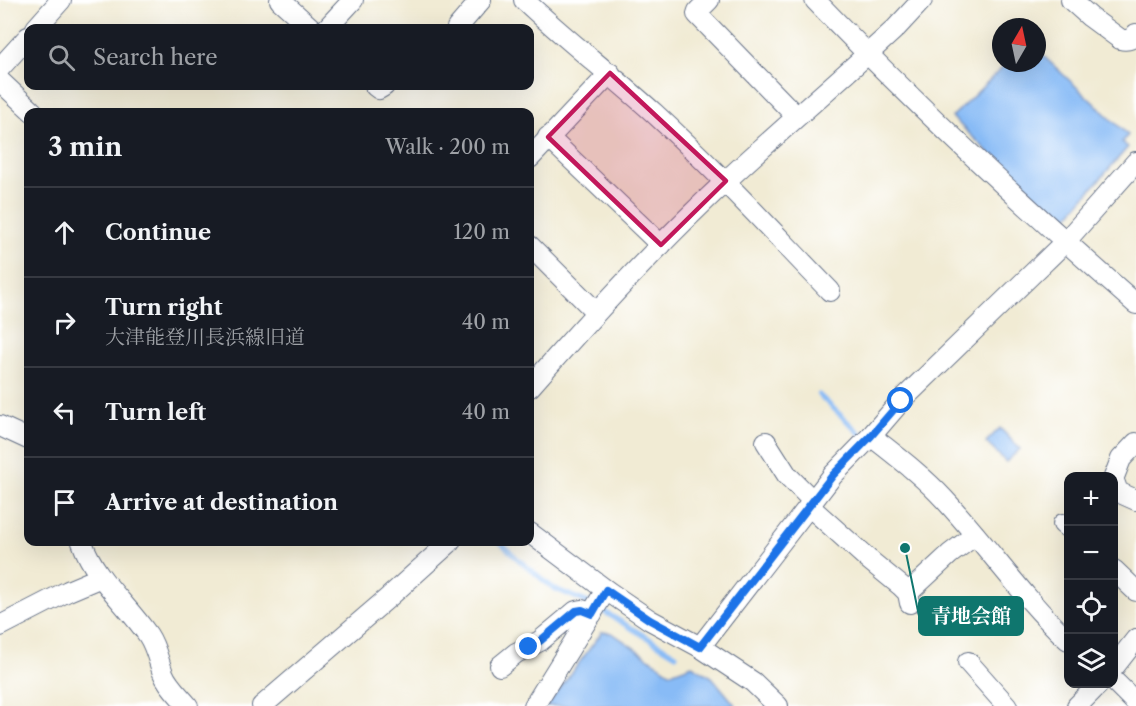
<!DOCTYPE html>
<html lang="en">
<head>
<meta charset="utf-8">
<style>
  body { margin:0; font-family:"Libre Caslon Text","Noto Serif JP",serif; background:#20242c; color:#f1f3f6 }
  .controls { position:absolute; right:18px; bottom:18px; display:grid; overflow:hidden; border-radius:12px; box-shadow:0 6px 24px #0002 }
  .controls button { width:54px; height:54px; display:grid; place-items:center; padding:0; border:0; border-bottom:2px solid #363941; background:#171b24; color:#f1f3f6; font:30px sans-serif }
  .compass { position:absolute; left:992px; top:18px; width:54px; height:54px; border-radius:50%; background:#171b24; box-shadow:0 6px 24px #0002; rotate:9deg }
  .stop { position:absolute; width:18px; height:18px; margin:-14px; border:4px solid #1a73e8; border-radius:50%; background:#fff }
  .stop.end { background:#1a73e8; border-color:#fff; box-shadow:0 2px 6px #0008 }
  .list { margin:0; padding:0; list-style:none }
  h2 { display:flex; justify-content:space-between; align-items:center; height:78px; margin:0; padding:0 24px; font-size:26px }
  h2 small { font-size:20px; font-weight:400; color:#9ea1a6 }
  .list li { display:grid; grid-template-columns:39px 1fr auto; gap:18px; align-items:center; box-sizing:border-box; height:90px; padding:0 24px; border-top:2px solid #363941 }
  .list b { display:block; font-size:22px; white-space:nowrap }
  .list p { margin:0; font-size:20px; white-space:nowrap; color:#9ea1a6 }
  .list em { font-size:20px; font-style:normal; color:#9ea1a6 }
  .icon { flex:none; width:33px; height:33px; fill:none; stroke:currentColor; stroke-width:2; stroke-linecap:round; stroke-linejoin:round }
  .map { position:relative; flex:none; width:1136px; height:706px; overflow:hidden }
  .search { position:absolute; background:#171b24; box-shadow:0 6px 24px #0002; left:24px; top:24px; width:510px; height:66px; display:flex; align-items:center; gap:15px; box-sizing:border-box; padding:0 21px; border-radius:12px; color:#9ea1a6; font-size:22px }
  .panel { position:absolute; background:#171b24; box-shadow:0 6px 24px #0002; left:24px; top:108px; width:510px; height:438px; border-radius:12px }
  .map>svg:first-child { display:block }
  .water { fill:#88bbf6; stroke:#5275aa; stroke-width:1.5 }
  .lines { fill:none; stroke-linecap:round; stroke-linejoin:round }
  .stream { stroke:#88bbf6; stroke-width:5 }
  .minor-casing { stroke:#667187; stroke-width:22 }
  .minor { stroke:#fff; stroke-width:20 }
  .route { stroke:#1a73e8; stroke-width:8 }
  .marked { fill:#c2185b; fill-opacity:0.2; stroke:#c2185b; stroke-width:4.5; stroke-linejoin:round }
  .leader { fill:none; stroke:#0f766e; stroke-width:2 }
  .callout-dot { fill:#0f766e; stroke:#fff; stroke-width:2 }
  .callout { fill:#0f766e; stroke:#0f766e; stroke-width:2 }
  .callout-label { font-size:20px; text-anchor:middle; font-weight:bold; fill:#fff }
</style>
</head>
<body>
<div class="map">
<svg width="1136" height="706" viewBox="0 0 1136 706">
  <rect width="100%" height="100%" fill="#fff"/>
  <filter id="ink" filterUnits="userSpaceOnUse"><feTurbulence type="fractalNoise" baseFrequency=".0167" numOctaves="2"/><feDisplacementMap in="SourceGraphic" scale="12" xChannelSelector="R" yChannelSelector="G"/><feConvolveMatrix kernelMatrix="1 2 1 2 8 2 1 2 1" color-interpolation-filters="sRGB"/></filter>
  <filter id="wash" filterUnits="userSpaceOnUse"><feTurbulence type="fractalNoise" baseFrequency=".008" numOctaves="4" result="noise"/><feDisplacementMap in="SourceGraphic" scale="24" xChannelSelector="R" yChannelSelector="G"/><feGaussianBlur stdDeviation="1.35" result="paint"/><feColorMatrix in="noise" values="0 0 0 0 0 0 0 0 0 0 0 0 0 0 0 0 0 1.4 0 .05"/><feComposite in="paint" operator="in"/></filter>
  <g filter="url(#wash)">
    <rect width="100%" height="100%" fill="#f1ebd4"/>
    <g class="water">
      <path d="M1037 50 1128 135 1122 142 1128 147 1062 223 952 117 1007 63H1037Z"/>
      <path d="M1000 428 1020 449 1006 462 986 442Z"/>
      <path d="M602 632 612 633 671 673 692 665 712 677 736 706H547Z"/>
    </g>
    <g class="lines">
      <g class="stream">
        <path d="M819 395 865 438"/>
        <path d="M500 542 519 560 553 588 589 603"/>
        <path d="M603 611 676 655"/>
      </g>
    </g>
  </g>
  <g filter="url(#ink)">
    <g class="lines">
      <g class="minor-casing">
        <g id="minor">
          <path d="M280 0 311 28"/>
          <path d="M524 0C566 40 611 74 654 113 716 170 772 231 830 291"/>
          <path d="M709 0 698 11 697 14 796 116"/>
          <path d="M815 0C917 106 1025 207 1136 304"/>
          <path d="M1071 0 1090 17 1120 39C1127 41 1131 40 1136 34"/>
          <path d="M36 28 61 0"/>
          <path d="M327 28 353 0"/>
          <path d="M457 28 481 0"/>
          <path d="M0 68 28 37"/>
          <path d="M0 81 33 112"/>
          <path d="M375 86 379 89 384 86"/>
          <path d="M548 137 661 245"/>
          <path d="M530 158 610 73"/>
          <path d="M530 246 596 312"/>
          <path d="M530 387C593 315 657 245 727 180 783 128 841 79 896 28L922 0"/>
          <path d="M0 426 28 439"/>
          <path d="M871 436C896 456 922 475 944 499 987 545 1022 597 1068 640"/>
          <path d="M766 442 787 475 813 501"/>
          <path d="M1114 477 1121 459 1136 443"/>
          <path d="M1114 481 1118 492 1136 500"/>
          <path d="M809 506 868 559 901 586 908 593 910 603"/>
          <path d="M1063 524 1068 528"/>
          <path d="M530 533 606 590 650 620 700 647 753 682 778 706"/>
          <path d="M82 542C95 579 126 603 148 635 156 647 158 660 163 673 168 686 180 696 188 706"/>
          <path d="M1114 570 1136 591"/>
          <path d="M908 593 950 554 975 535"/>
          <path d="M0 626 68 591 101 577"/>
          <path d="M700 647 833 475 871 436 901 401 1065 242 1136 162"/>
          <path d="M968 662 1007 706"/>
          <path d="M500 666 516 653 540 641 576 611 582 610 592 614"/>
          <path d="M1114 667 1136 639"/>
          <path d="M1114 681 1136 703"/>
          <path d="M262 706 389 597 450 542"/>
          <path d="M534 706 606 590"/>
          <path d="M1077 706 1099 684"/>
        </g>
      </g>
      <use href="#minor" class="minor"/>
    </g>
  </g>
  <g class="lines" filter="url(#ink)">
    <path class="route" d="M529 647 540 641 576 611 582 610 592 614 606 590 650 620 700 647 833 475 871 436 901 401"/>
  </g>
  <path class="marked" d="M610 73 726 181 661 245 548 137Z"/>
  <path class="leader" d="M905 548L919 616"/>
  <circle class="callout-dot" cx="905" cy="548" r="6"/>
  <rect class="callout" x="919" y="597" width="104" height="38" rx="6"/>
  <g class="callout-label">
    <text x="971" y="623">青地会館</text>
  </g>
</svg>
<div class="controls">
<button>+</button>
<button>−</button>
<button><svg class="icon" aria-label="locate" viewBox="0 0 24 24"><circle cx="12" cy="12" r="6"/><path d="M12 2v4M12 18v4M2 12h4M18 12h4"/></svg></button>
<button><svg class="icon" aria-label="layers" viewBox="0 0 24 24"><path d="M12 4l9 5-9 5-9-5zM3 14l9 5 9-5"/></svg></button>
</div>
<svg class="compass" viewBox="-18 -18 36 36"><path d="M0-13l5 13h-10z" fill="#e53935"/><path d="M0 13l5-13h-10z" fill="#9ea1a6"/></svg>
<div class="stop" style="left:901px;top:401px"></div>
<div class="stop end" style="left:529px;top:647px"></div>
<div class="search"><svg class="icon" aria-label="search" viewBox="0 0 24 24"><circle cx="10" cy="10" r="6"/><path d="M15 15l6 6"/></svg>Search here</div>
<section class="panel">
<h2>3 min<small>Walk · 200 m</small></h2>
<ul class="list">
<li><svg class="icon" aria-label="ahead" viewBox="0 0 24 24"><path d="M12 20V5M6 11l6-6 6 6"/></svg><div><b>Continue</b></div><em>120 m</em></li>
<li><svg class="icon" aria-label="right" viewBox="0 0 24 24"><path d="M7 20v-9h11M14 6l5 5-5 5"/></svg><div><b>Turn right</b><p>大津能登川長浜線旧道</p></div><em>40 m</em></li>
<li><svg class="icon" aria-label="left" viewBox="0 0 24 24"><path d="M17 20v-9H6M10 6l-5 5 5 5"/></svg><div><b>Turn left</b></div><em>40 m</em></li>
<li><svg class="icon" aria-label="arrive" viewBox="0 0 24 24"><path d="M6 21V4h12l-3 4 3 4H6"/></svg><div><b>Arrive at destination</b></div></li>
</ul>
</section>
</div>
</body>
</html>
